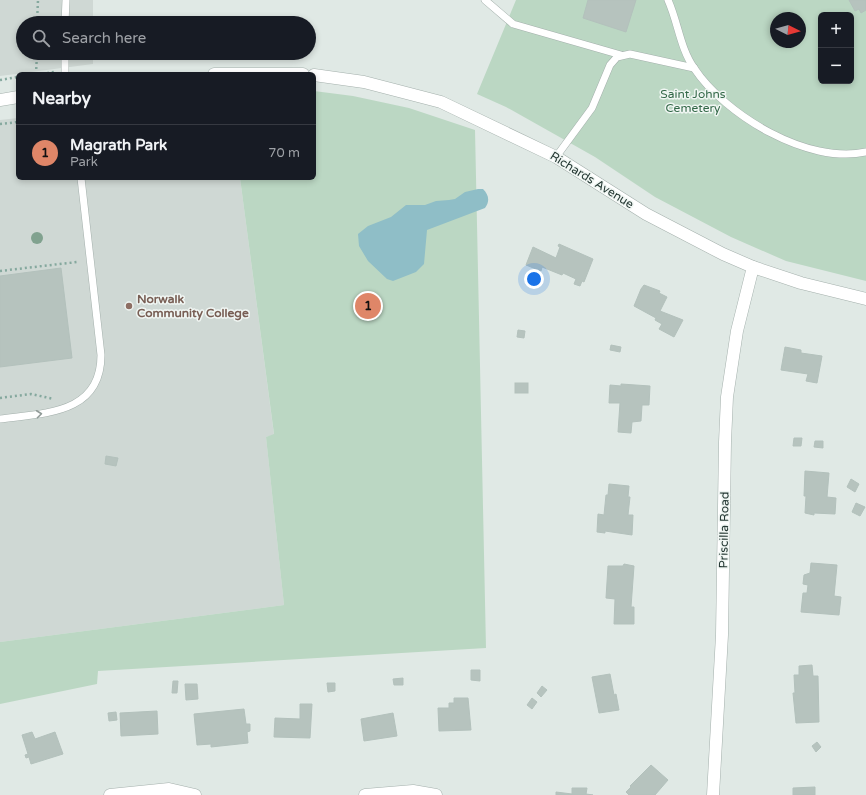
<!DOCTYPE html>
<html lang="en">
<head>
<meta charset="utf-8">
<style>
  body { margin:0; font-family:"Varela Round",sans-serif; background:#242831; color:#f1f3f6 }
  .controls { position:absolute; right:12px; top:12px; display:grid; overflow:hidden; border-radius:6px; box-shadow:0 2px 6px #0003 }
  .controls button { width:36px; height:36px; display:grid; place-items:center; padding:0; border:0; border-bottom:1px solid #363941; background:#171b24; color:#f1f3f6; font:20px sans-serif }
  .compass { position:absolute; left:770px; top:12px; width:36px; height:36px; border-radius:50%; background:#171b24; box-shadow:0 2px 6px #0003; rotate:95deg }
  .you { position:absolute; left:534px; top:279px; width:14px; height:14px; margin:-10px; border:3px solid #fff; border-radius:50%; background:#1a73e8; box-shadow:0 0 0 6px #1a73e833 }
  .badge { display:grid; place-items:center; width:26px; height:26px; border-radius:50%; background:#df8668; color:#111; font-size:13px; font-weight:700 }
  .pin { position:absolute; translate:-50% -50%; border:2px solid #fff; box-shadow:0 1px 4px #0006 }
  .list { margin:0; padding:0; list-style:none }
  h2 { display:flex; justify-content:space-between; align-items:center; height:52px; margin:0; padding:0 16px; font-size:17px }
  h2 small { font-size:13px; font-weight:400; color:#9ea1a6 }
  .list li { display:grid; grid-template-columns:26px 1fr auto; gap:12px; align-items:center; box-sizing:border-box; height:56px; padding:0 16px; border-top:1px solid #363941 }
  .list b { display:block; font-size:15px; white-space:nowrap }
  .list p { margin:0; font-size:13px; white-space:nowrap; color:#9ea1a6 }
  .list em { font-size:13px; font-style:normal; color:#9ea1a6 }
  .icon { flex:none; width:22px; height:22px; fill:none; stroke:currentColor; stroke-width:2; stroke-linecap:round; stroke-linejoin:round }
  .map { position:relative; flex:none; width:866px; height:795px; overflow:hidden }
  .search { position:absolute; background:#171b24; box-shadow:0 2px 6px #0003; left:16px; top:16px; width:300px; height:44px; display:flex; align-items:center; gap:10px; box-sizing:border-box; padding:0 14px; border-radius:22px; color:#9ea1a6; font-size:15px }
  .panel { position:absolute; background:#171b24; box-shadow:0 2px 6px #0003; left:16px; top:72px; width:300px; height:108px; border-radius:6px }
  .map>svg:first-child { display:block }
  .built { fill:#cfd8d4 }
  .green { fill:#bbd7c3; fill-rule:evenodd }
  .water { fill:#8fbec7 }
  .building { fill:#b6c3be; stroke:#b3c1bc }
  .lines { fill:none; stroke-linecap:round; stroke-linejoin:round }
  .service-casing { stroke:#a4b0ac; stroke-width:8 }
  .minor-casing { stroke:#a4b0ac; stroke-width:13 }
  .tertiary-casing { stroke:#a4b0ac; stroke-width:13 }
  .path { stroke:#85a89e; stroke-width:2.5; stroke-dasharray:2 3; stroke-linecap:butt }
  .service { stroke:#fff; stroke-width:7 }
  .minor { stroke:#fff; stroke-width:12 }
  .tertiary { stroke:#fff; stroke-width:12 }
  .tree { fill:#81a28f }
  .oneway { stroke:#919b98 }
  .education-dot { fill:#8d6e63; stroke:#f0f6f3; stroke-width:1.5 }
  .labels { text-anchor:middle; dominant-baseline:central; stroke-width:3; stroke-linejoin:round; paint-order:stroke }
  .park-label { font-size:12px; fill:#336848; stroke:#f0f6f3 }
  .street-label { font-size:12px; fill:#233732; stroke:#f0f6f3 }
  .education-label { font-size:12px; font-weight:bold; fill:#785e54; stroke:#f0f6f3; text-anchor:start }
</style>
</head>
<body>
<div class="map">
<svg width="866" height="795" viewBox="0 0 866 795">
  <rect width="100%" height="100%" fill="#e0e9e5"/>
  <g class="built">
    <path d="M0 0H93V23H23V53H93V64L0 76Z"/>
    <path d="M18 118V178H240L274 435 266 437 284 605 0 642V120Z"/>
  </g>
  <g class="green">
    <path d="M516 0H866V281L786 261 731 237 655 197 595 157 506 107 477 94ZM821 15H851V81H821ZM776 18H800V42H776Z"/>
    <path d="M314 91 353 96 409 108 475 130 486 648 98 671 97 684 0 704V642L284 605 266 437 274 434 240 178H314Z"/>
  </g>
  <path class="water" d="M478 189H483C489 195 490 201 485 208L427 230 424 264 416 272 393 281 387 279 368 261 359 246 358 234 368 226 391 217 406 205H425L436 201 449 200 455 199 465 192Z"/>
  <g class="building">
    <path d="M588 0H636L626 32 583 18Z"/>
    <path d="M849 0H866V10L861 13 859 9 855 11Z"/>
    <path d="M559 244 593 259 584 282 582 281 580 286 574 284 576 279 563 273 562 275 542 267 541 271 526 265 533 247 556 258 560 247 558 246Z"/>
    <path d="M61 268 72 358 0 367V276Z"/>
    <path d="M644 285 660 291 659 293 667 297 660 311 683 320 674 337 659 329 662 324 655 320 656 318 634 306 641 289Z"/>
    <path d="M518 330 525 331 524 338 517 337Z"/>
    <path d="M611 345 621 347 620 352 610 350Z"/>
    <path d="M785 347 801 350V353L822 356 817 383 806 381 808 374 781 370Z"/>
    <rect x="515" y="383" width="13" height="10"/>
    <path d="M621 384 650 386 649 405H642L641 421 632 422 631 433 618 432 620 403H609L610 385 621 386Z"/>
    <path d="M794 438H802L801 446H793Z"/>
    <path d="M815 441H823V448L814 447Z"/>
    <path d="M106 456 118 458 116 466 105 464Z"/>
    <path d="M805 471 829 473 827 497 836 498 835 514 814 513V515L805 513 806 496H804Z"/>
    <path d="M851 479 859 484 855 492 847 487Z"/>
    <path d="M609 484 629 486 628 497H630L628 515H633L632 535 605 531V533L597 532 598 514 604 515 606 495H608Z"/>
    <path d="M856 503 865 507 860 516 852 512Z"/>
    <path d="M811 563 837 565 834 596 841 597 839 615 801 612 803 593H807L808 585 803 584 804 575 810 573Z"/>
    <path d="M624 564 634 566 631 607H634V624H614L615 599 606 598 608 566H623Z"/>
    <path d="M812 665 813 676H818L819 722 796 723 793 693H795L794 675H799V666Z"/>
    <path d="M471 670H480V681L471 680Z"/>
    <path d="M610 674 614 695 616 694 619 710 599 713 592 677Z"/>
    <path d="M403 678V685H394L393 679Z"/>
    <path d="M173 681H178L177 693H172Z"/>
    <path d="M327 683H335V691L328 692Z"/>
    <path d="M185 684H197L198 699 186 700Z"/>
    <path d="M542 686 547 690 541 697 537 693Z"/>
    <path d="M454 698H468L471 730 439 731 438 708H449V703H454Z"/>
    <path d="M532 698 537 702 532 709 527 705Z"/>
    <path d="M300 704H312L310 738 274 737 275 718 300 719Z"/>
    <path d="M244 709 246 724H250V731L247 732 248 743 211 747V744L197 745 194 714Z"/>
    <path d="M157 711 158 734 121 736 120 713Z"/>
    <path d="M116 712 117 720 109 721 108 713Z"/>
    <path d="M393 713 397 736 364 741 361 719Z"/>
    <path d="M32 732 35 739 55 732 63 754 31 764 29 757 26 758 25 755 28 754 22 735Z"/>
    <path d="M817 742 821 747 816 752 812 746Z"/>
    <path d="M651 765 668 780 655 795H629L626 792 631 787 630 786Z"/>
    <path d="M815 787V795H793V788Z"/>
    <path d="M572 788H587L586 794 593 795H556V792L572 794Z"/>
  </g>
  <g class="lines">
    <g class="service-casing">
      <g id="service">
        <path d="M485 0 513 24 621 55"/>
        <path d="M668 0C678 22 680 48 694 68 725 115 808 165 866 152"/>
        <path d="M65 23 66 0"/>
        <path d="M65 74V53"/>
        <path d="M556 157 592 108 610 65 617 57 630 54 694 68"/>
        <path d="M0 419C45 413 101 414 101 355L81 178"/>
      </g>
    </g>
    <g class="minor-casing">
      <g id="minor">
        <path d="M110 795 169 789 195 795"/>
        <path d="M365 795 413 791 436 795"/>
        <path d="M713 795 722 635 725 442 727 397 737 331 753 267"/>
      </g>
    </g>
    <g class="tertiary-casing">
      <g id="tertiary">
        <path d="M214 74H303"/>
        <path d="M314 75 364 82 441 102 556 157 646 214 723 254 753 267 801 283 866 299"/>
        <path d="M0 100 18 97"/>
      </g>
    </g>
    <g class="path">
      <path d="M37 23 38 0"/>
      <path d="M36 74 37 53"/>
      <path d="M42 74 54 72"/>
      <path d="M0 80 18 77"/>
      <path d="M0 124 18 122"/>
      <path d="M0 271 77 262 78 264"/>
      <path d="M0 398 31 394 54 399"/>
    </g>
    <use href="#service" class="service"/>
    <use href="#minor" class="minor"/>
    <use href="#tertiary" class="tertiary"/>
  </g>
  <circle class="tree" cx="37" cy="238" r="6"/>
  <defs><path id="oneway-chevron" d="M-2-3.5L2.5 0L-2 3.5" fill="none" stroke-width="1.6" stroke-linecap="round" stroke-linejoin="round"/></defs>
  <use class="oneway" href="#oneway-chevron" transform="translate(39 414) rotate(-7)"/>
  <circle class="education-dot" cx="129" cy="306" r="4"/>
  <g class="labels">
    <g class="park-label">
      <text x="693" y="94">Saint Johns<tspan x="693" dy="14">Cemetery</tspan></text>
    </g>
    <g class="street-label">
      <text transform="translate(592 180) rotate(32)">Richards Avenue</text>
      <text transform="translate(724 530) rotate(-89)">Priscilla Road</text>
    </g>
    <g class="education-label">
      <text x="137" y="299">Norwalk<tspan x="137" dy="14">Community College</tspan></text>
    </g>
  </g>
</svg>
<div class="controls">
<button>+</button>
<button>−</button>
</div>
<svg class="compass" viewBox="-18 -18 36 36"><path d="M0-13l5 13h-10z" fill="#e53935"/><path d="M0 13l5-13h-10z" fill="#9ea1a6"/></svg>
<div class="you"></div>
<div class="pin badge" style="left:368px;top:306px">1</div>
<div class="search"><svg class="icon" aria-label="search" viewBox="0 0 24 24"><circle cx="10" cy="10" r="6"/><path d="M15 15l6 6"/></svg>Search here</div>
<section class="panel">
<h2>Nearby<small></small></h2>
<ul class="list">
<li><span class="badge">1</span><div><b>Magrath Park</b><p>Park</p></div><em>70 m</em></li>
</ul>
</section>
</div>
</body>
</html>
